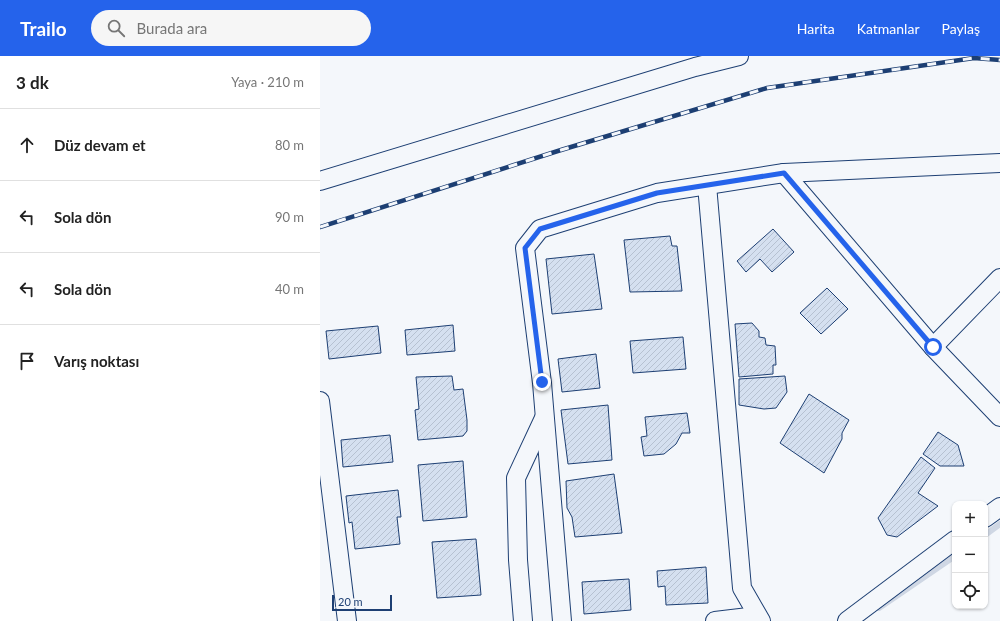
<!DOCTYPE html>
<html lang="tr">
<head>
<meta charset="utf-8">
<style>
  body { margin:0; font-family:Lato,sans-serif; background:#f6f6f6; color:#222 }
  .controls { position:absolute; right:12px; bottom:12px; display:grid; overflow:hidden; border-radius:8px; box-shadow:0 1px 3px #0004 }
  .controls button { width:36px; height:36px; display:grid; place-items:center; padding:0; border:0; border-bottom:1px solid #e0e0e0; background:#fff; color:#222; font:20px sans-serif }
  .scale { position:absolute; left:12px; bottom:10px; width:60px; box-sizing:border-box; padding-left:4px; border:2px solid #1d3f73; border-top:0; font-size:11px; line-height:14px; white-space:nowrap; color:#1d3f73; -webkit-text-stroke:3px #f4f7fb; paint-order:stroke }
  .stop { position:absolute; width:12px; height:12px; margin:-9px; border:3px solid #2563eb; border-radius:50%; background:#fff }
  .stop.end { background:#2563eb; border-color:#fff; box-shadow:0 1px 4px #0008 }
  .list { margin:0; padding:0; list-style:none }
  h2 { display:flex; justify-content:space-between; align-items:center; height:52px; margin:0; padding:0 16px; font-size:17px }
  h2 small { font-size:13px; font-weight:400; color:#767676 }
  .list li { display:grid; grid-template-columns:26px 1fr auto; gap:12px; align-items:center; box-sizing:border-box; height:72px; padding:0 16px; border-top:1px solid #e0e0e0 }
  .list b { display:block; font-size:15px; white-space:nowrap }
  .list em { font-size:13px; font-style:normal; color:#767676 }
  .icon { flex:none; width:22px; height:22px; fill:none; stroke:currentColor; stroke-width:2; stroke-linecap:round; stroke-linejoin:round }
  .map { position:relative; flex:none; width:680px; height:565px; overflow:hidden }
  header { display:flex; align-items:center; gap:24px; box-sizing:border-box; height:56px; padding:0 20px; background:#2563eb; color:#fff }
  header strong { font-size:19px }
  nav { display:flex; gap:22px; margin-inline-start:auto; font-size:14px }
  .search { width:280px; height:36px; background:#f6f6f6; display:flex; align-items:center; gap:10px; box-sizing:border-box; padding:0 14px; border-radius:22px; color:#767676; font-size:15px }
  main { display:flex }
  aside { flex:1; background:#fff }
  .map>svg:first-child { display:block }
  .lines { fill:none; stroke-linecap:round; stroke-linejoin:round }
  .stream { stroke:#cfd7e4; stroke-width:6 }
  .building { fill:url(#building-hatch); stroke:#1d3f73 }
  .minor-casing { stroke:#1d3f73; stroke-width:20 }
  .minor { stroke:#f4f7fb; stroke-width:18 }
  .rail-casing { stroke:#1d3f73; stroke-width:4.5 }
  .rail { stroke:#f4f7fb; stroke-width:3; stroke-dasharray:9; stroke-linecap:butt }
  .route { stroke:#2563eb; stroke-width:5 }
</style>
</head>
<body>
<header>
<strong>Trailo</strong>
<div class="search"><svg class="icon" aria-label="search" viewBox="0 0 24 24"><circle cx="10" cy="10" r="6"/><path d="M15 15l6 6"/></svg>Burada ara</div>
<nav><a>Harita</a><a>Katmanlar</a><a>Paylaş</a></nav>
</header>
<main>
<aside>
<h2>3 dk<small>Yaya · 210 m</small></h2>
<ul class="list">
<li><svg class="icon" aria-label="ahead" viewBox="0 0 24 24"><path d="M12 20V5M6 11l6-6 6 6"/></svg><div><b>Düz devam et</b></div><em>80 m</em></li>
<li><svg class="icon" aria-label="left" viewBox="0 0 24 24"><path d="M17 20v-9H6M10 6l-5 5 5 5"/></svg><div><b>Sola dön</b></div><em>90 m</em></li>
<li><svg class="icon" aria-label="left" viewBox="0 0 24 24"><path d="M17 20v-9H6M10 6l-5 5 5 5"/></svg><div><b>Sola dön</b></div><em>40 m</em></li>
<li><svg class="icon" aria-label="arrive" viewBox="0 0 24 24"><path d="M6 21V4h12l-3 4 3 4H6"/></svg><div><b>Varış noktası</b></div></li>
</ul>
</aside>
<div class="map">
<svg width="680" height="565" viewBox="0 0 680 565">
  <defs>
    <pattern id="building-hatch" width="6" height="6" patternUnits="userSpaceOnUse"><rect width="6" height="6" fill="#d5e0f0"/><path d="M-1 1l2-2M0 6l6-6M5 7l2-2" fill="none" stroke="#b6c1d1"/></pattern>
  </defs>
  <rect width="100%" height="100%" fill="#f4f7fb"/>
  <g class="lines">
    <g class="stream">
      <path d="M665 479 680 468"/>
      <path d="M559 552 635 500"/>
    </g>
  </g>
  <g class="building">
    <path d="M453 173 474 196 452 216 440 203 426 216 417 205Z"/>
    <path d="M350 180 352 190H357L362 235 310 236 304 184Z"/>
    <path d="M274 198 282 253 232 258 226 203Z"/>
    <path d="M507 232 528 253 501 278 480 257Z"/>
    <path d="M432 267 439 275V281L445 282 446 289 455 290 456 309H453V318L419 321 415 268Z"/>
    <path d="M133 269 135 295 87 299 85 274Z"/>
    <path d="M58 270 61 297 9 303 6 275Z"/>
    <path d="M363 281 366 313 313 317 310 285Z"/>
    <path d="M276 298 280 332 242 336 238 303Z"/>
    <path d="M132 320 134 334 143 333 147 364V375L143 380 98 384 95 354 99 353 96 321Z"/>
    <path d="M465 320 467 336 456 352 444 353 419 349V323Z"/>
    <path d="M489 338 529 364 522 377V383L504 417 460 387Z"/>
    <path d="M288 349 292 404 248 408 241 354Z"/>
    <path d="M367 357 370 377H362L356 388 344 398 324 400 321 381 327 380 325 361Z"/>
    <path d="M618 376 638 389 644 410H620L603 398Z"/>
    <path d="M70 379 73 406 23 411 21 384Z"/>
    <path d="M601 401 615 412 598 437 618 450 577 481 567 479 558 462Z"/>
    <path d="M143 405 147 461 103 465 98 409Z"/>
    <path d="M294 418 302 477 255 481 252 461 247 452 246 425Z"/>
    <path d="M78 434 81 461H77L80 488 35 493 32 466 29 467 26 440Z"/>
    <path d="M156 483 161 539 117 542 112 486Z"/>
    <path d="M386 511 388 547 346 549 345 530 338 531 337 515Z"/>
    <path d="M309 523 311 554 264 558 262 526Z"/>
  </g>
  <g class="lines">
    <g class="minor-casing">
      <g id="minor">
        <path d="M464 117 613 291 680 361"/>
        <path d="M0 125 375 11 419 0"/>
        <path d="M387 129 422 532 441 565"/>
        <path d="M613 291 680 222"/>
        <path d="M0 345 27 565"/>
        <path d="M665 462 680 451"/>
        <path d="M203 565 198 504 196 422 224 362"/>
        <path d="M242 565 222 327 205 192 220 173 337 137 464 117 680 107"/>
        <path d="M395 565 437 560"/>
        <path d="M527 565 635 484"/>
      </g>
    </g>
    <use href="#minor" class="minor"/>
    <g class="rail-casing">
      <path id="rail" d="M0 171 241 94 447 32 654 2 680 4"/>
    </g>
    <use href="#rail" class="rail"/>
  </g>
  <g class="lines">
    <path class="route" d="M222 326 205 192 220 173 337 137 464 117 613 291"/>
  </g>
</svg>
<div class="controls">
<button>+</button>
<button>−</button>
<button><svg class="icon" aria-label="locate" viewBox="0 0 24 24"><circle cx="12" cy="12" r="6"/><path d="M12 2v4M12 18v4M2 12h4M18 12h4"/></svg></button>
</div>
<div class="scale">20 m</div>
<div class="stop" style="left:613px;top:291px"></div>
<div class="stop end" style="left:222px;top:326px"></div>
</div>
</main>
</body>
</html>
